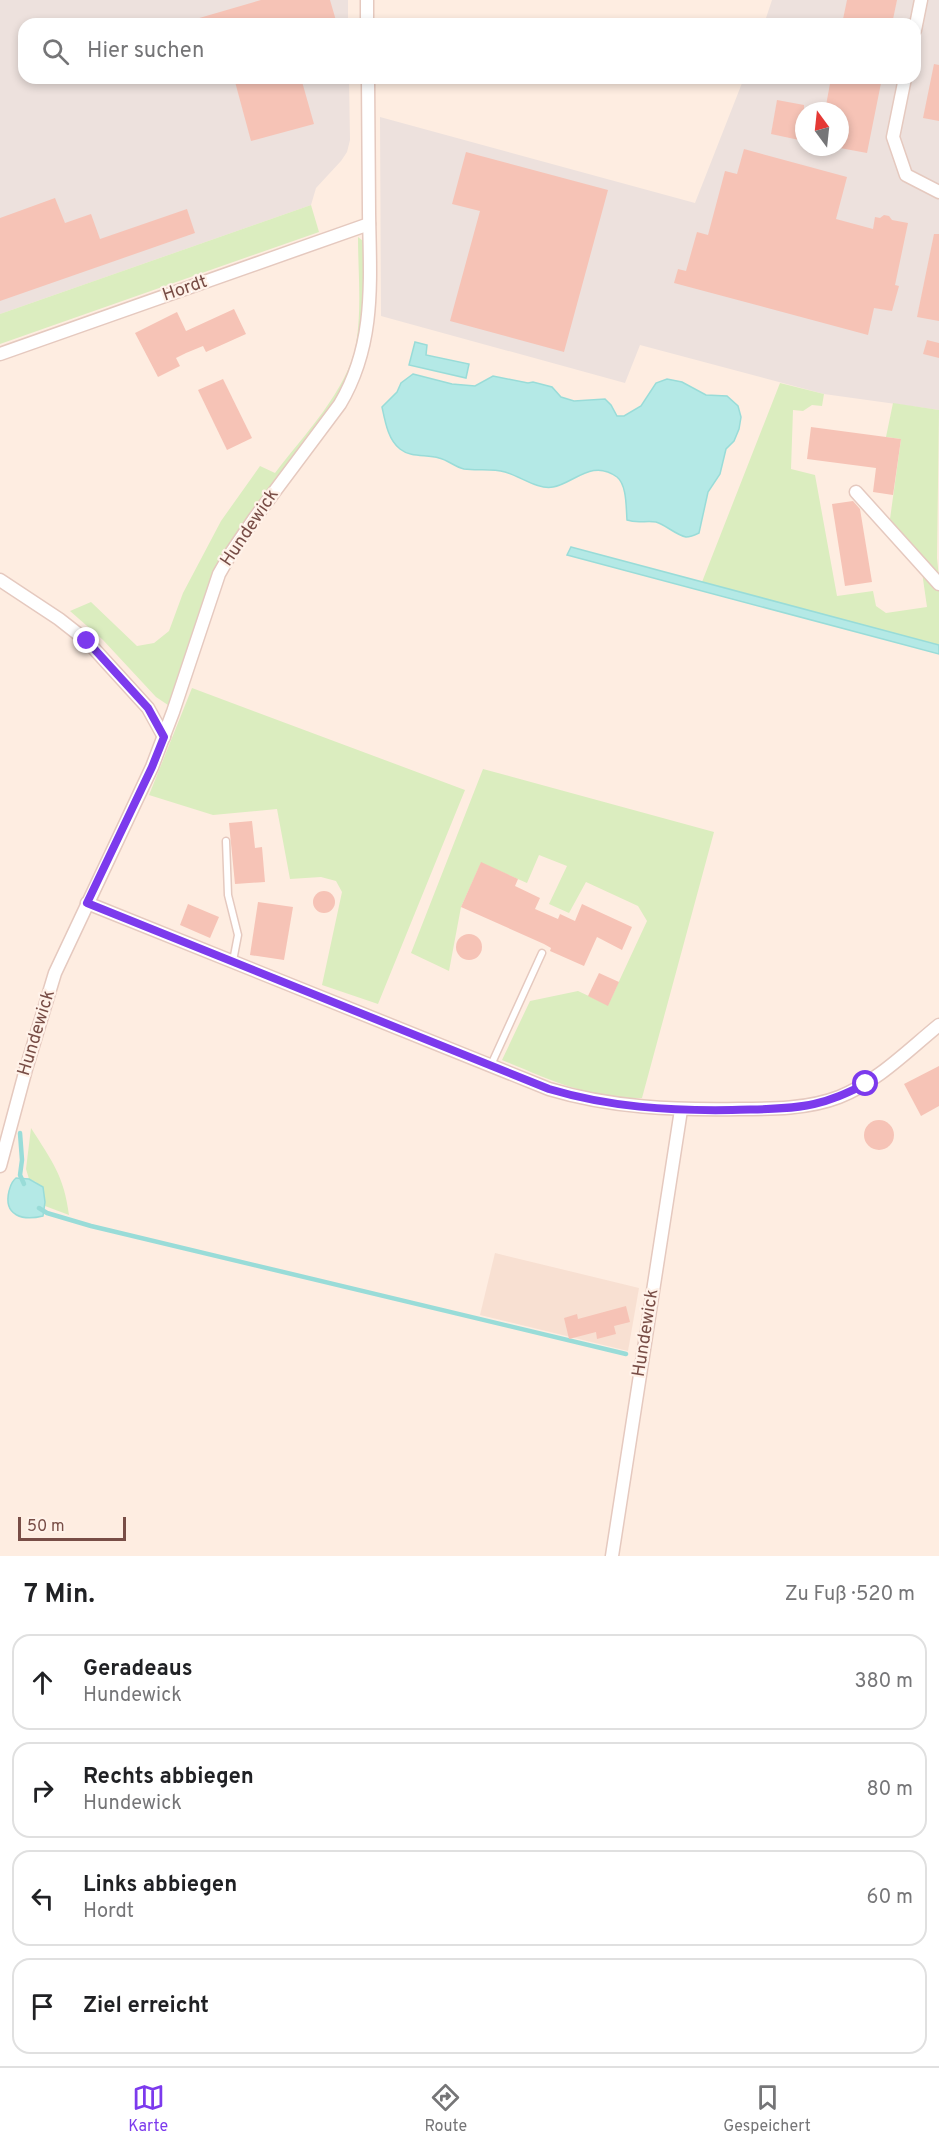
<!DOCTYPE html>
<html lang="de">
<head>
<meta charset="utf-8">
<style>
  body { margin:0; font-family:Overpass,sans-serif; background:#f2f2f2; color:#202124 }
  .compass { position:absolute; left:795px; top:102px; width:54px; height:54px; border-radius:50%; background:#fff; box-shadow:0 3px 9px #0003; rotate:345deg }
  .scale { position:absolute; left:18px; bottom:15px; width:108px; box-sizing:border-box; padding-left:6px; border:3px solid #784d46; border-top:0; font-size:16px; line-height:21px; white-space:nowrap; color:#784d46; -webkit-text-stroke:4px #fff2e9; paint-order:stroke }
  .stop { position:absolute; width:18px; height:18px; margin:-14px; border:4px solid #7c3aed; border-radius:50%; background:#fff }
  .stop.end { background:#7c3aed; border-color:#fff; box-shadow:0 2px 6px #0008 }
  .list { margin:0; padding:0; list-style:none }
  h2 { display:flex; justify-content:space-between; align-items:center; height:78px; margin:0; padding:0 24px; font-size:26px }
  h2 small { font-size:20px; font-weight:400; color:#757577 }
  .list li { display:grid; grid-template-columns:39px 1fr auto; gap:18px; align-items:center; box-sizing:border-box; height:96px; margin:0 12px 12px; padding:0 12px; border:2px solid #e0e0e0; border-radius:18px }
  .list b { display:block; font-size:22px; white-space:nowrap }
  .list p { margin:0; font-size:20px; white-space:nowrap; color:#757577 }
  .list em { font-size:20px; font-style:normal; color:#757577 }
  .icon { flex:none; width:33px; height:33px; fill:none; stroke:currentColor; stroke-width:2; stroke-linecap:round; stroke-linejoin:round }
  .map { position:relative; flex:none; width:939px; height:1556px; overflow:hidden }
  .search { position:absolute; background:#fff; box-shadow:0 3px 9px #0003; left:18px; right:18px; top:18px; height:66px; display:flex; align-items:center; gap:15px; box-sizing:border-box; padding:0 21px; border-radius:18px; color:#757577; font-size:22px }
  .sheet { height:510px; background:#fff }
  nav { display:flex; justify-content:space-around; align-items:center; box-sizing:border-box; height:84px; border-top:2px solid #e0e0e0; background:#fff; font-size:16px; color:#757577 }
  nav a { display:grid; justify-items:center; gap:3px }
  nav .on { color:#7c3aed }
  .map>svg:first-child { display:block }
  .residential { fill:#f8e0d2 }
  .industrial { fill:#ede1dd; fill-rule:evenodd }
  .green { fill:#dbedbf }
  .water { fill:#b4e9e6; stroke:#99dcd8; stroke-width:1.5 }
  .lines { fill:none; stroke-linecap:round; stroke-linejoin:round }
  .stream { stroke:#99dcd8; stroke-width:4.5 }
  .building { fill:#f6c3b6 }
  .service-casing { stroke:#e5c9bf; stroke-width:9 }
  .minor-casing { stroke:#e5c9bf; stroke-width:15 }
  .service { stroke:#fff; stroke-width:6 }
  .minor { stroke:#fff; stroke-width:12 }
  .route { stroke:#7c3aed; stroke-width:8 }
  .labels { text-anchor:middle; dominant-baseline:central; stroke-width:4.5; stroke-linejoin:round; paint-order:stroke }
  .street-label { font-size:18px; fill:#784d46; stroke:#fff2e9 }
</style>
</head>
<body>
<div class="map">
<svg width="939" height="1556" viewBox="0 0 939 1556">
  <rect width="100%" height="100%" fill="#feede1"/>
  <path class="residential" d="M495 1253 639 1288 628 1351 480 1315Z"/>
  <g class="industrial">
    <path d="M0 0H348V24H24V78H349L350 140 347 152 341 161 316 188 311 205 0 314Z"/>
    <path d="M772 0H939V410L824 394 640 345 625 383 381 316 380 117 695 203 744 78H915V24H764ZM804 111H840V147H804Z"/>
  </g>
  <g class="green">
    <path d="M311 205 319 232 0 344V314Z"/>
    <path d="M358 237 363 241 366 256 362 346 339 399 232 544 171 707 156 697 103 640 70 611 91 602 137 646 154 643 169 631 183 593 221 521 260 466 275 473C303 436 348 390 356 344 362 309 358 272 358 237Z"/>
    <path d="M780 383 824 394 822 406 812 405 803 411 793 410 791 469 815 475 837 596 873 591 876 606 886 613 927 607 922 572 939 588V645L702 582Z"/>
    <path d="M893 403 939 410 937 558 939 578 890 519 901 439 886 437Z"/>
    <path d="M192 688 465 790 378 1004 322 985 342 892 336 881 321 877 290 879 277 809 213 815 149 795Z"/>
    <path d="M483 769 714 832 642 1098C589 1099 551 1080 502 1060L530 1001 578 991 608 1005 647 921 638 906 586 882 569 913 549 904 567 866 539 855 527 883 481 863 461 907 449 971 411 953Z"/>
    <path d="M31 1128C52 1161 64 1176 69 1215L45 1206V1202L36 1182 29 1179 26 1169Z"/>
  </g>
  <g class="water">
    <path d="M415 342 427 345 426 355 469 364 466 378 409 365Z"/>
    <path d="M413 374 452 384 475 386 493 376 528 383 533 382 552 387 561 397 574 401 605 399 611 405 617 416H624L641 406 656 383 667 379 682 382 706 395 727 396 738 406 741 417 739 429 734 441 726 449 720 474 708 492 699 533C695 535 691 537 686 537 676 535 666 525 656 522 646 520 638 524 627 520 626 508 627 485 617 477 592 458 573 484 553 487 538 490 520 476 505 472 491 468 478 471 464 469 455 467 448 460 439 458 427 454 411 458 400 449 388 440 385 421 382 407L397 392 401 383Z"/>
    <path d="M571 547 939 645V654L567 555Z"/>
    <path d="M16 1178 29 1179 43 1187 45 1202 43 1216C23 1221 3 1216 9 1191 11 1185 11 1182 16 1178Z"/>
  </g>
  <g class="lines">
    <g class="stream">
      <path d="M20 1133 22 1160 20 1175 24 1184"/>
      <path d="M39 1208 47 1213 91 1226 626 1354"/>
    </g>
  </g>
  <g class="building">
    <path d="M261 0H330L337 24H190L189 21Z"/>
    <path d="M847 0H897L892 24H842Z"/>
    <path d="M934 64 939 65V121L923 118Z"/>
    <path d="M234 78H301L314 124 251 141Z"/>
    <path d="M831 78H882L867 153 840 148V111H825Z"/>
    <path d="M777 100 804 105V141L771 134Z"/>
    <path d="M744 149 847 177 836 219 873 229 875 217 880 218 884 215 889 216 892 220 908 223 895 285 899 286 892 311 874 308 868 335 674 283 678 269 686 271 697 232 708 235 725 171 737 174Z"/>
    <path d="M466 152 608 190 564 352 450 321 480 211 452 204Z"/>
    <path d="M55 198 65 223 91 214 100 239 187 209 195 233 0 301V218Z"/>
    <path d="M934 234H939V321L917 317Z"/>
    <path d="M234 309 246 334 206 352 203 346 186 353 176 358 180 366 158 377 135 333 177 312 186 331Z"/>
    <path d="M927 340 939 343V358L923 354Z"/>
    <path d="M223 379 252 438 227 450 198 390Z"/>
    <path d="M811 427 901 439 893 495 873 492 876 468 807 459Z"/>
    <path d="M853 501 860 509 872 582 845 586 832 504Z"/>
    <path d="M252 821 255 848 262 847 265 882 235 884 229 823Z"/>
    <path d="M481 862 518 879 515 886 540 898 535 909 558 919 560 914 575 921 582 904 632 927 622 950 597 937 584 966 550 951 551 948 544 944 461 907Z"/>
    <circle cx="324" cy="902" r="11"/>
    <path d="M258 902 293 907 284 960 250 955Z"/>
    <path d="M188 904 219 917 210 938 180 925Z"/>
    <circle cx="469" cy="947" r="13"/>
    <path d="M599 973 619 982 608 1006 588 996Z"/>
    <path d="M939 1066V1106L921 1116 904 1084Z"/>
    <circle cx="879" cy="1135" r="15"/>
    <path d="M626 1306 630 1322 614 1326 616 1334 597 1339 596 1332 569 1339 564 1318 577 1314 578 1319Z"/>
  </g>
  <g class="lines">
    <g class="service-casing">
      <g id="service">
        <path d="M226 841 228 895 238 935 233 961"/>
        <path d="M491 1065 542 953"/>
      </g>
    </g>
    <g class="minor-casing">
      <g id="minor">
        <path d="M367 0V24"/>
        <path d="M915 30 921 0"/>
        <path d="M905 78 893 137 906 175 939 192"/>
        <path d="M0 354 369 224"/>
        <path d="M856 492 939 584"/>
        <path d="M0 580 59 619 87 641 148 708 164 737"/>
        <path d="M87 903 549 1089C612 1108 674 1110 739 1109 772 1109 808 1109 839 1097 877 1082 907 1051 939 1025"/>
        <path d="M0 1166 26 1069 55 973 152 767 173 712 219 574 231 553 254 519 340 404C376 343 370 281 369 212 369 167 368 123 368 78"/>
        <path d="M612 1556 681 1110"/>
      </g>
    </g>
    <use href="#service" class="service"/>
    <use href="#minor" class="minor"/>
  </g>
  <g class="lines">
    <path class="route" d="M87 641 148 708 164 737 152 767 87 903 549 1089C609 1107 669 1111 732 1110 759 1109 787 1110 814 1104 833 1100 849 1092 866 1084"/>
  </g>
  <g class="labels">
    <g class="street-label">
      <text transform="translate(185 289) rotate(-19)">Hordt</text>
      <text transform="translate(250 528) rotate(-56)">Hundewick</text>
      <text transform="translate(37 1033) rotate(-73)">Hundewick</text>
      <text transform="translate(646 1333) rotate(-81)">Hundewick</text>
    </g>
  </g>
</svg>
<svg class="compass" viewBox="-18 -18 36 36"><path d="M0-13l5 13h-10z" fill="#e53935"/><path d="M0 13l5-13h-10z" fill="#757577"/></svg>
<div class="scale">50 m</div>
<div class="stop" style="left:866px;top:1084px"></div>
<div class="stop end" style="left:87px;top:641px"></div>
<div class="search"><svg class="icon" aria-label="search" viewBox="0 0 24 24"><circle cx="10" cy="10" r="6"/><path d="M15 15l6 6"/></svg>Hier suchen</div>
</div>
<section class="sheet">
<h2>7 Min.<small>Zu Fuß · 520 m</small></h2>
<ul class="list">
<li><svg class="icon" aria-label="ahead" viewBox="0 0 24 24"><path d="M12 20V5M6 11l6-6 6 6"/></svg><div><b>Geradeaus</b><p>Hundewick</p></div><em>380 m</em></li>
<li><svg class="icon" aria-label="right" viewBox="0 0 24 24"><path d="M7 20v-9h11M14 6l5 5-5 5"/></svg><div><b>Rechts abbiegen</b><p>Hundewick</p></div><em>80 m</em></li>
<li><svg class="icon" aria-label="left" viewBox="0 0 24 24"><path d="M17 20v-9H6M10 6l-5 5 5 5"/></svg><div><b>Links abbiegen</b><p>Hordt</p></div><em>60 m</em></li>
<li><svg class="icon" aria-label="arrive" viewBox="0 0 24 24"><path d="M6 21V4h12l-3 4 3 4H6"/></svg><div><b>Ziel erreicht</b></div></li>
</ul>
</section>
<nav>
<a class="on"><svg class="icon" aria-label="map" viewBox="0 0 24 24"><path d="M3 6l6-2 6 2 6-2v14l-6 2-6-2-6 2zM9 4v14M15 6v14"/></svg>Karte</a>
<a><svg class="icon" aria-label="directions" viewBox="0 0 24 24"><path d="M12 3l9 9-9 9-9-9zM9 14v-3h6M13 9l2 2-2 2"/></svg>Route</a>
<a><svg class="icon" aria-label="saved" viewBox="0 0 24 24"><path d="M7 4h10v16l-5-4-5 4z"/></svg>Gespeichert</a>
</nav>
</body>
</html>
